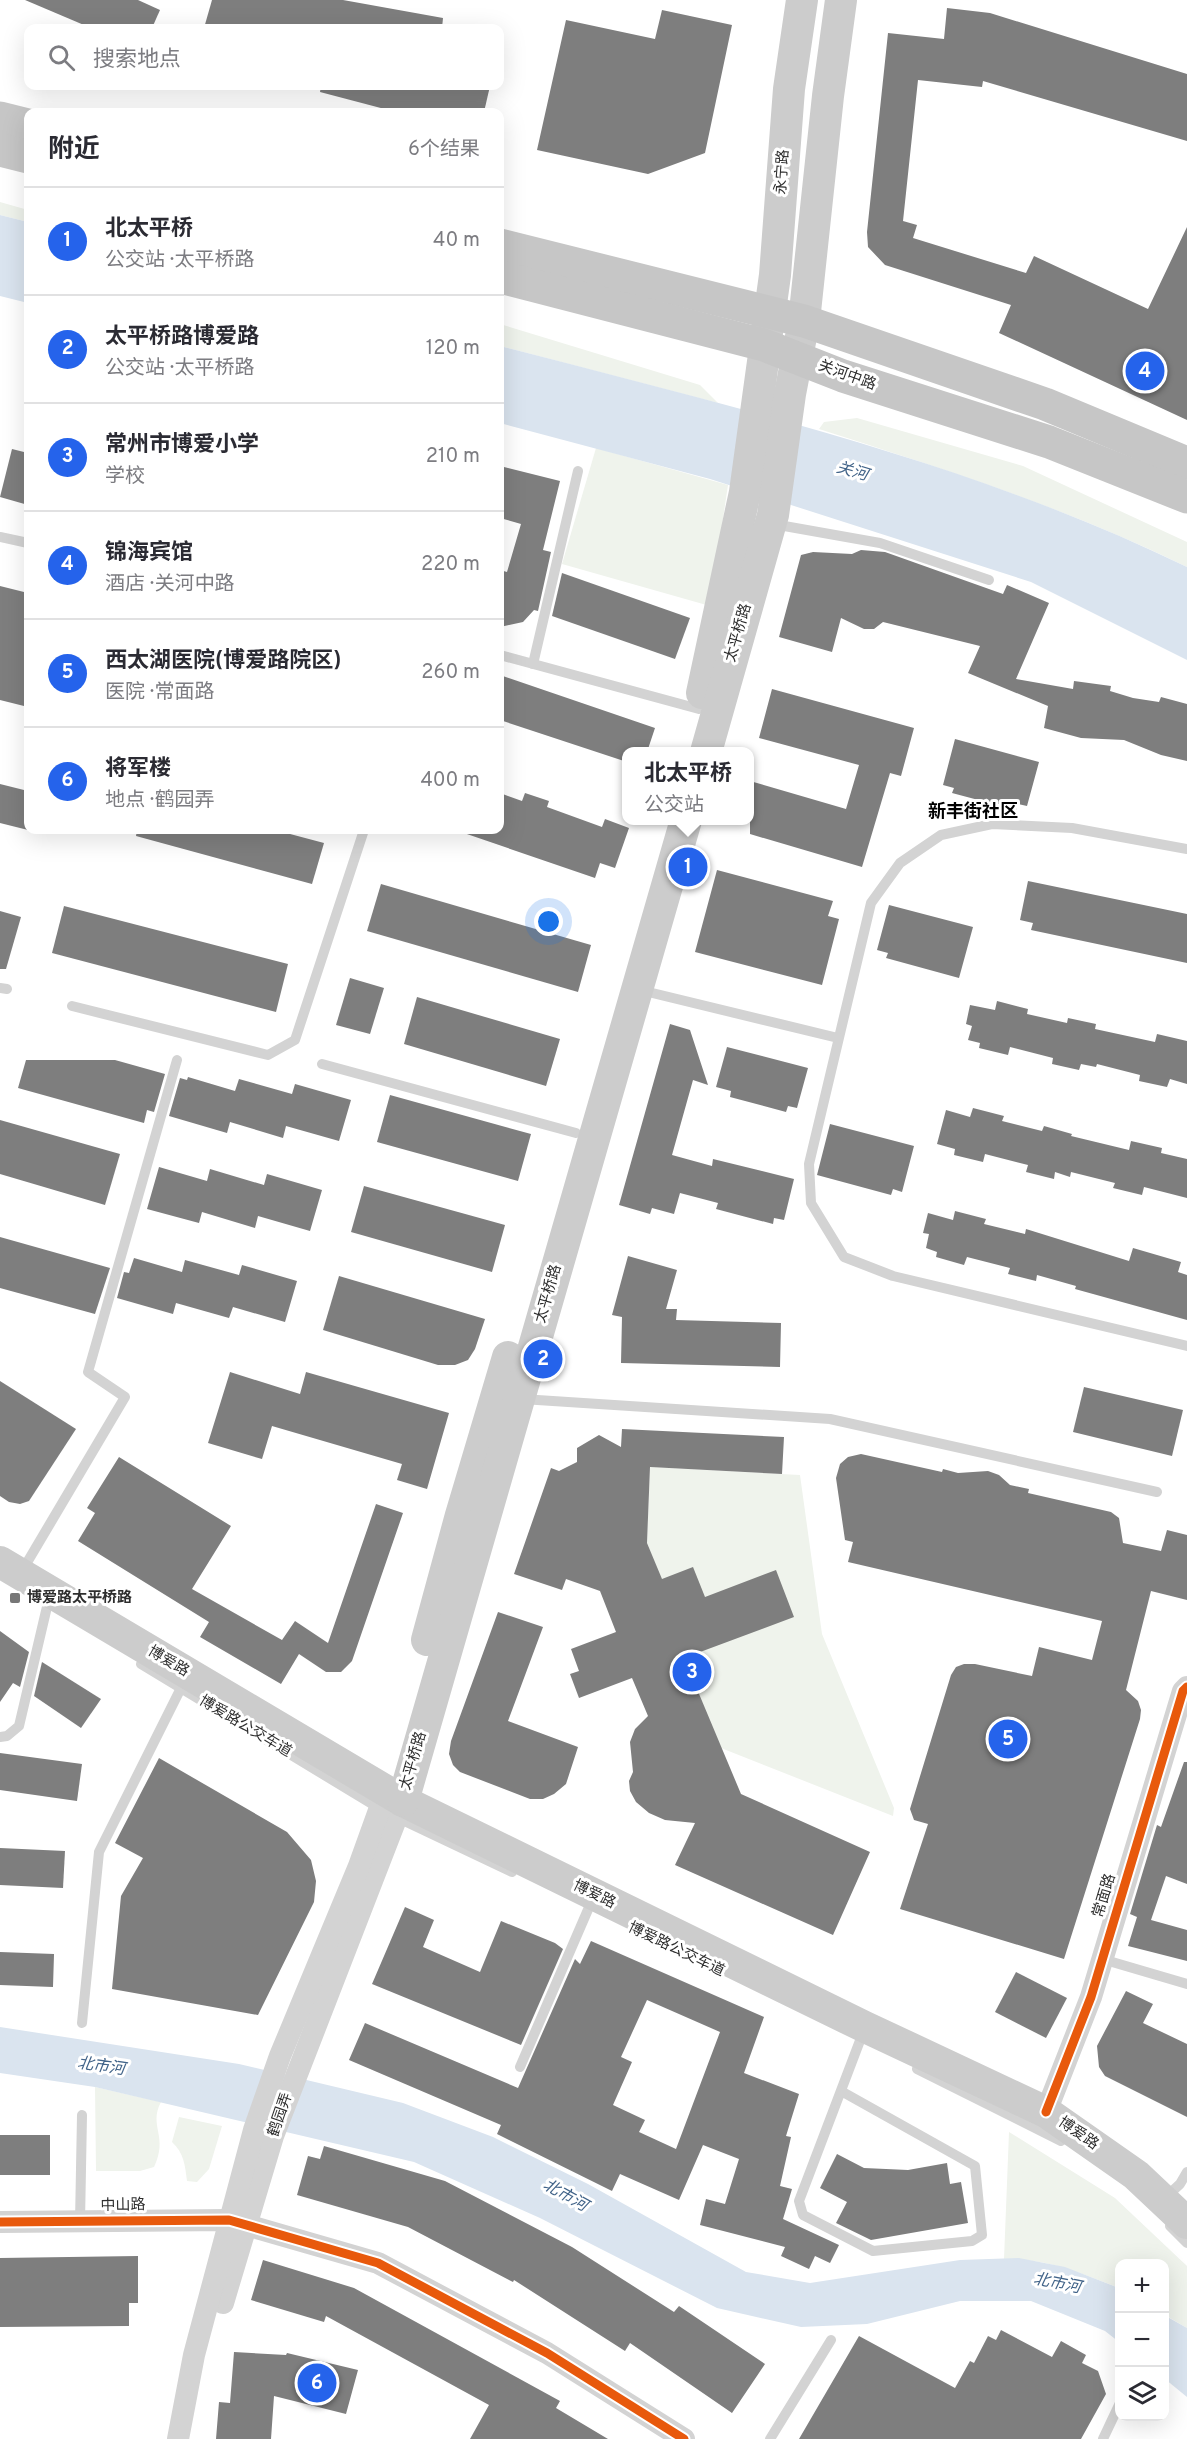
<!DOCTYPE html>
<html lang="zh">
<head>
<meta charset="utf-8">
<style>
  body { margin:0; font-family:Overpass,"Noto Sans SC",sans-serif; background:#f7f7f7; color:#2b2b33 }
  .controls { position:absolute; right:18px; bottom:18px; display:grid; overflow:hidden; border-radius:12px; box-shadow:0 6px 24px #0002 }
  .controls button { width:54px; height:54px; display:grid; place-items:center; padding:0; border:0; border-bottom:2px solid #e1e1e2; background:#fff; color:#2b2b33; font:30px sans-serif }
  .you { position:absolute; left:549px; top:922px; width:21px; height:21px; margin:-15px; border:4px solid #fff; border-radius:50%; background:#1a73e8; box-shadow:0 0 0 9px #1a73e833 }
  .badge { display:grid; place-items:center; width:39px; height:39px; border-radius:50%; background:#2563eb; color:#fff; font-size:20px; font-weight:700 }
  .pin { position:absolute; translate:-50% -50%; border:3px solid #fff; box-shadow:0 2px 6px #0006 }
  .popup { position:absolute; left:622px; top:747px; width:132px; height:78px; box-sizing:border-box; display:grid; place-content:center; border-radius:12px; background:#fff; filter:drop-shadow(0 2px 4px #0005); font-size:20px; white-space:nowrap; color:#7c7c81 }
  .popup b { font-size:22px; color:#2b2b33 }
  .popup::after { content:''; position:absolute; left:50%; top:100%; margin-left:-12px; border:12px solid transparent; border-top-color:#fff }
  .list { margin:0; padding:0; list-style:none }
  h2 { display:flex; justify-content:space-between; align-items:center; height:78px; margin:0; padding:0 24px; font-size:26px }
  h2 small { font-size:20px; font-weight:400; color:#7c7c81 }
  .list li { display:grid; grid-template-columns:39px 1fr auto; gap:18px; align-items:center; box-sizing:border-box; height:108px; padding:0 24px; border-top:2px solid #e1e1e2 }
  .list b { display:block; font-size:22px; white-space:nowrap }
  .list p { margin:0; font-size:20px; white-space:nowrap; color:#7c7c81 }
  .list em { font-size:20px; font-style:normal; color:#7c7c81 }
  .icon { flex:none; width:33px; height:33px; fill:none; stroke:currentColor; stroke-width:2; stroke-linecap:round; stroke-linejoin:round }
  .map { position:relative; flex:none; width:1187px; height:2439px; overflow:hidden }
  .search { position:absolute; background:#fff; box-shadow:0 6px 24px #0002; left:24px; top:24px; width:480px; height:66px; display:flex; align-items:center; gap:15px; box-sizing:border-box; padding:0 21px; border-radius:12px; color:#7c7c81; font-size:22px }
  .panel { position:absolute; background:#fff; box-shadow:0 6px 24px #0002; left:24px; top:108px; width:480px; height:726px; border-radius:12px }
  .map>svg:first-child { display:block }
  .green { fill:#eff3ec }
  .water { fill:#dae4ef }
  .building { fill:#7e7e7e; fill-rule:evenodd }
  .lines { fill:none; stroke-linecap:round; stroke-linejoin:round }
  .lane { stroke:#d3d3d3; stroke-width:10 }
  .street { stroke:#d3d3d3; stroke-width:22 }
  .secondary { stroke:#ccc; stroke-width:32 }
  .primary { stroke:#c6c6c6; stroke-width:33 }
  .cycleway-casing { stroke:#fff; stroke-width:13 }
  .cycleway { stroke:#e8590c; stroke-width:9 }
  .poi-dot { fill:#777; stroke:#fff; stroke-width:2 }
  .labels { text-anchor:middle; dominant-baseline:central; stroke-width:6; stroke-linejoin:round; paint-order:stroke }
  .street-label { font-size:15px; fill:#2e2e2e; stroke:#fff }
  .poi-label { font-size:15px; font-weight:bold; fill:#2e2e2e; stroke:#fff; text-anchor:start }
  .water-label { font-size:16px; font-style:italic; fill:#426489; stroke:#fff }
  .quarter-label { font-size:18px; font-weight:bold; fill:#000; stroke:#fff }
</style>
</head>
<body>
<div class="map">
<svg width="1187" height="2439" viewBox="0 0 1187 2439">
  <rect width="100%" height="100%" fill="#fff"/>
  <g class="green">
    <path d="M0 202 28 210V222L0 215Z"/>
    <path d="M500 324 700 385 718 403 500 346Z"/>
    <path d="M857 418 1023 466 1187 542V567C1069 509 944 469 819 429L824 422Z"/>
    <path d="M596 448 728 485 710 606 562 564Z"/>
    <path d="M650 1467 800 1475 822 1634 894 1808 893 1816 721 1748 684 1658 691 1655 647 1543Z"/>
    <path d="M95 2087 161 2102C148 2126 169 2136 154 2167L140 2171H96Z"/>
    <path d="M179 2117 222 2126 209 2169 197 2182 187 2181C185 2165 184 2153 172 2142Z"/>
    <path d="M1009 2132 1115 2198 1187 2266V2328L1165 2315 1164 2264H1120L1119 2288C1082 2273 1045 2258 1004 2259Z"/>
  </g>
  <g class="water">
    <path d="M0 215 28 222V303L0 296Z"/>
    <path d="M500 346C733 407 969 461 1187 567V660L1031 582 710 479 500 423Z"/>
    <path d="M0 2027 239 2064 403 2103 493 2137 588 2184 746 2272 810 2283 960 2260 1019 2258 1065 2267 1119 2288V2342L1105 2331 1031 2301H960L867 2324 801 2327 717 2308 540 2218 414 2162 95 2087 0 2073Z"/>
    <path d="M1164 2315 1187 2328V2397L1165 2379Z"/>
  </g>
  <g class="building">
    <path d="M25 0H138L160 10 152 28H91Z"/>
    <path d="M212 0H343L443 18 442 28H204Z"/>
    <path d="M947 8 990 13 1187 74V141L983 81 982 87 918 80 903 221 917 225 913 238 1026 273 1034 256 1148 309 1187 227V420L999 333 1011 305 885 265 868 247 867 232 888 33 944 39Z"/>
    <path d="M662 10 732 25 705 153 648 174 537 150 566 20 655 39Z"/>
    <path d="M321 86H490L484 112H396L320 92Z"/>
    <path d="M12 449 28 453V505L0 497Z"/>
    <path d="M500 466 560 481 543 550 551 552 538 611 534 610 523 622 500 627V570L507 572 521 524 500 518Z"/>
    <path d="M861 550 885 552 1003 594 1007 585 1049 603 1016 679 1073 689 1074 681 1111 686 1110 691 1133 698 1159 702 1161 697 1187 704V761L1161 755 1124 740 1081 738 1044 728 1048 706 968 673 980 646 883 622 874 629H864L841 618 832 652 779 637 801 555 813 552 852 554Z"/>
    <path d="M562 573 690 618 675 659 552 616Z"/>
    <path d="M0 586 28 593V707L0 700Z"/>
    <path d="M500 675 655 728 647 752H627V762L500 720Z"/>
    <path d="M772 689 914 728 901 776 890 773 862 867 750 834V781L846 809 859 765 759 738Z"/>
    <path d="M955 739 1039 762 1027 806 1018 804 1016 810 952 793 954 788 943 785Z"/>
    <path d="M0 784 28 791V830L0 823Z"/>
    <path d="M500 793 522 801 525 793 549 801 547 807 602 827 605 819 629 828 615 868 600 863 595 878 461 832 462 830H500Z"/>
    <path d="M137 830H275L324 843 312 884 136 836Z"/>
    <path d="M717 870 833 901 828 916 839 919 822 985 695 952Z"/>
    <path d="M1028 881 1187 914V963L1031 930 1033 923 1020 920Z"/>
    <path d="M381 884 591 945 578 992 367 931Z"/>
    <path d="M889 905 973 927 959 978 886 958 888 953 877 950Z"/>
    <path d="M64 906 288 964 276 1012 52 953Z"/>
    <path d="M0 911 21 917 6 969H0Z"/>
    <path d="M350 978 384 988 370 1034 336 1025Z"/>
    <path d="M417 997 560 1039 546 1086 404 1044Z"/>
    <path d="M997 1001 1028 1009 1027 1014 1067 1023 1068 1018 1096 1024 1095 1029 1155 1042 1157 1034 1187 1041V1084L1170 1079 1167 1087 1139 1081 1140 1075 1097 1064 1096 1067 1081 1064 1079 1070 1052 1064 1053 1058 1010 1047 1008 1055 979 1048 980 1043 968 1040 972 1026 966 1024 970 1005 995 1010Z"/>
    <path d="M670 1024 690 1030 708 1085 693 1080 672 1155 712 1166 713 1159 794 1179 784 1220 774 1218 773 1224 716 1209 718 1203 680 1193 674 1214 652 1208 650 1214 619 1205Z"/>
    <path d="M727 1047 808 1068 797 1108 788 1106 786 1112 730 1097 731 1091 716 1087Z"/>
    <path d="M26 1060H115L165 1074 154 1112 147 1110 144 1123 18 1088Z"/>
    <path d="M188 1077 235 1091 239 1079 292 1094 295 1084 351 1100 339 1141 286 1126 283 1138 230 1122 227 1133 169 1116 180 1078 187 1080Z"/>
    <path d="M390 1095 531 1134 518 1181 377 1142Z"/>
    <path d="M973 1108 1004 1116 1002 1121 1042 1131 1044 1126 1072 1134 1071 1136 1129 1150 1131 1141 1162 1148 1161 1153 1187 1159V1198L1144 1187 1142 1195 1113 1188 1115 1183 1071 1172 1070 1177 1055 1172 1054 1179 1026 1172 1028 1165 985 1154 983 1162 954 1155 955 1149 937 1144 946 1110 970 1117Z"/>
    <path d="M0 1120 120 1154 105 1205 0 1174Z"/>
    <path d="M830 1124 914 1146 902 1192 893 1189 891 1195 817 1175Z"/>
    <path d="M159 1167 207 1181 210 1169 264 1185 267 1174 322 1190 310 1231 258 1216 255 1228 202 1212 199 1223 147 1209Z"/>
    <path d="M364 1186 505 1225 492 1272 351 1232Z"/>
    <path d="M955 1211 986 1219 984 1224 1025 1234 1026 1229 1129 1261 1133 1248 1181 1262 1178 1272 1187 1275V1320L1075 1289 1076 1286 1037 1275 1036 1281 1008 1274 1010 1268 967 1257 964 1265 936 1257 937 1252 926 1248 929 1234 923 1233 928 1213 953 1220Z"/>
    <path d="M0 1237 110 1268 95 1314 0 1288Z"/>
    <path d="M628 1256 677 1270 666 1309H677L676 1320 781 1323 780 1367 621 1363 622 1317 612 1315Z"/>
    <path d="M134 1258 182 1272 185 1260 239 1275 242 1265 297 1281 285 1322 233 1307 229 1318 176 1303 173 1314 117 1298 124 1272 129 1273Z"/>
    <path d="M339 1276 485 1319 475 1349 468 1360 455 1365H438L323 1330Z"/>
    <path d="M230 1372 300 1394 306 1372 449 1413 427 1489 397 1480 402 1464 272 1426 262 1459 208 1443Z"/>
    <path d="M0 1381 76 1429 29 1501 20 1504 9 1502 0 1496Z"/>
    <path d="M1084 1387 1183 1410 1172 1456 1073 1432Z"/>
    <path d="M622 1429 784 1437 782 1474 650 1467 647 1543 662 1579 693 1567 705 1597 776 1570 794 1617 684 1658 741 1794 870 1852 833 1935 675 1865 695 1823 665 1820 649 1813 636 1802 630 1791 629 1781 633 1772 630 1742 635 1729 648 1716 632 1678 579 1698 570 1674 579 1671 571 1649 616 1632 600 1591 566 1579 562 1590 514 1574 551 1468 559 1471 577 1462V1448L599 1435 621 1447Z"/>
    <path d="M861 1454 942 1472 943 1469 958 1473 988 1471 999 1475 1010 1485 1029 1489 1028 1493 1111 1512 1119 1518 1123 1543 1161 1551 1167 1530 1187 1535V1600L1151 1591 1126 1690 1138 1701 1141 1710 1140 1719 1064 1959 900 1909 928 1824 914 1820 910 1809 951 1675 956 1667 964 1664H975L1032 1676 1039 1647 1092 1660 1102 1621 848 1562 853 1542 845 1540 836 1478 840 1464 848 1457Z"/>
    <path d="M119 1457 231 1526 192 1589 282 1640 295 1621 328 1643 376 1504 403 1513 352 1661 341 1672H326L299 1654 281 1684 200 1637 209 1622 78 1541 95 1513 87 1508Z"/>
    <path d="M498 1612 543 1627 508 1721 578 1747 566 1784 554 1794 543 1799H530L460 1772 453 1765 449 1754 451 1741Z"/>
    <path d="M0 1631 29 1652 20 1687 13 1683 0 1702Z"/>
    <path d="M42 1662 101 1699 81 1728 34 1696Z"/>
    <path d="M0 1753 82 1764 77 1801 0 1790Z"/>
    <path d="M159 1758 287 1832 311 1860 316 1881 314 1902 258 2015 112 1989 121 1896 143 1858 115 1843Z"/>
    <path d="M1184 1762H1187V1884L1166 1876 1151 1920 1187 1930V1961L1128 1946 1137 1917 1130 1914 1157 1825 1161 1827Z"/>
    <path d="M0 1848 65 1851 63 1888 0 1885Z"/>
    <path d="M405 1907 434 1920 423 1947 480 1972 501 1921 555 1943 563 1949 521 2045 372 1984Z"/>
    <path d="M591 1941 764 2017 744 2073 799 2094 786 2136 791 2137 780 2186 792 2189 783 2219 839 2245 830 2263 815 2256 809 2269 781 2256 785 2247 700 2225 706 2199 725 2204 739 2159 703 2145 679 2200 620 2174 612 2191 497 2134 501 2125 349 2060 365 2023 518 2088 575 1959 580 1964ZM647 2000 720 2032 676 2149 639 2132 645 2120 613 2105 632 2062 621 2057Z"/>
    <path d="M0 1952 54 1954 53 1987 0 1985Z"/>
    <path d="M1016 1972 1067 1998 1046 2038 995 2012Z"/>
    <path d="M1126 1991 1153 2004 1143 2023 1187 2044V2117L1105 2076 1099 2067 1097 2046Z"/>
    <rect x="0" y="2135" width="50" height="40"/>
    <path d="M324 2146 445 2181 572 2247 674 2312 679 2306 765 2364 732 2413 630 2343 625 2351 514 2280 513 2282 408 2227 297 2195 308 2156 320 2159Z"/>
    <path d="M837 2154 864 2168 908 2170 947 2163 950 2184 961 2182 968 2223 871 2240 836 2223 847 2202 820 2188Z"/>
    <path d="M138 2256V2303H129V2326L0 2327V2258Z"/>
    <path d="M263 2260 354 2288 560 2401 556 2408 608 2439H470L489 2405 326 2316 324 2322 251 2300Z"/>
    <path d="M1001 2330 1052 2357 1061 2341 1086 2355 1082 2363 1098 2371 1106 2394 1081 2439H799L859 2336 955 2388 970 2361 974 2363 988 2336 996 2340Z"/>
    <path d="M234 2352 286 2355 287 2353 358 2370 346 2414 274 2396 271 2439H216L219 2402 230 2403Z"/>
  </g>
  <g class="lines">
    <g class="lane">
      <path d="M773 524 880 543 989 580"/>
      <path d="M0 537 28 543"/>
      <path d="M500 655 699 709"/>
      <path d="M533 664 578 471"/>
      <path d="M1187 849 1072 828 992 824 941 835 900 863 871 903 809 1164 811 1203 844 1257 893 1276 1187 1346"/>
      <path d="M0 988 7 989"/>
      <path d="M640 990 838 1038"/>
      <path d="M72 1006 268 1055 295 1040 364 830"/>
      <path d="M322 1064 576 1133"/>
      <path d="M522 1399 830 1419 1157 1492"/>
      <path d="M22 1571 125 1397 88 1372 177 1060"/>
      <path d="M141 1664 382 1810"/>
      <path d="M0 1737 7 1736 19 1726 50 1594"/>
      <path d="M396 1817 512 1872"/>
      <path d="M1102 1959 1187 1984"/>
      <path d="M82 2023 99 1852 184 1682"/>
      <path d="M520 2067 593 1898"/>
      <path d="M917 2069 1061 2141"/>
      <path d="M841 2091 975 2166 982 2235 972 2241 873 2251 803 2215 799 2201 864 2030"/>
      <path d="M1165 2198 1180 2184 1187 2172"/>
      <path d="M80 2222 82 2115"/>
      <path d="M1170 2226 1187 2243"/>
      <path d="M770 2439 831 2340"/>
      <path d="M1103 2439 1120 2403"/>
    </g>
    <g class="street">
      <path d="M1046 2112 1091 1997 1183 1691 1187 1687"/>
      <path d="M0 2222 229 2220 378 2263 547 2353 684 2439"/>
      <path d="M223 2303 273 2136 403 1801"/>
      <path d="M178 2439 194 2355 254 2130 280 2056 359 1866 386 1791"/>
    </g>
    <g class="secondary">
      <path d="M702 693 745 492 775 275 789 89 802 0"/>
      <path d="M706 752 773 515 790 394 804 321 828 96 841 0"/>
      <path d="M0 1562 403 1801 865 2027 1046 2112 1136 2175 1187 2223"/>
      <path d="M427 1640 461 1515 508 1357"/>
      <path d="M403 1801 686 820"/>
    </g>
    <g class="primary">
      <path d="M0 118 28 125"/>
      <path d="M0 150 28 157"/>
      <path d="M500 245 804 321 1045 404 1187 463"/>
      <path d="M500 277 764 345 843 376 1049 442 1187 497"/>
    </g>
    <g class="cycleway-casing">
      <g id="cycleway">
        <path d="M1046 2112 1091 1997 1183 1691 1187 1687"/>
        <path d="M0 2222 229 2220 378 2263 547 2353 684 2439"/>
      </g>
    </g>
    <use href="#cycleway" class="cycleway"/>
  </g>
  <rect class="poi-dot" x="9" y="1592" width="12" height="12" rx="3"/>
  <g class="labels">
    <g class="street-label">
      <text transform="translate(783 172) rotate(-86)">永宁路</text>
      <text transform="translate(847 376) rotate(20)">关河中路</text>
      <text transform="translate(739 633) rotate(-74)">太平桥路</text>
      <text transform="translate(549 1294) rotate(-74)">太平桥路</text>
      <text transform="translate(168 1662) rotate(31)">博爱路</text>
      <text transform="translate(245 1727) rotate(31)">博爱路公交车道</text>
      <text transform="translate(414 1761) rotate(-74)">太平桥路</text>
      <text transform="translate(594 1895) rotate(26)">博爱路</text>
      <text transform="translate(1105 1896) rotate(-73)">常面路</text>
      <text transform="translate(676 1950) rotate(26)">博爱路公交车道</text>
      <text transform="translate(281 2115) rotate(-71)">鹤园弄</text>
      <text transform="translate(1078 2134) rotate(35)">博爱路</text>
      <text transform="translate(123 2206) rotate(-1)">中山路</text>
    </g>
    <g class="poi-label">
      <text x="27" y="1598">博爱路太平桥路</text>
    </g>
    <g class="water-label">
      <text transform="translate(852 472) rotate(16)">关河</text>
      <text transform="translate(101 2067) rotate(8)">北市河</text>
      <text transform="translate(565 2196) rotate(29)">北市河</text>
      <text transform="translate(1057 2284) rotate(11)">北市河</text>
    </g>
    <g class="quarter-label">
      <text x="973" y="812">新丰街社区</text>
    </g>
  </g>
</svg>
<div class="controls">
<button>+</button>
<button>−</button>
<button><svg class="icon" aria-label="layers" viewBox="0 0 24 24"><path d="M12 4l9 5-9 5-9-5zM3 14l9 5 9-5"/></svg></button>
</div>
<div class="you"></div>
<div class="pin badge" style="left:688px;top:867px">1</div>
<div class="popup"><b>北太平桥</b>公交站</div>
<div class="pin badge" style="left:543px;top:1359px">2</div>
<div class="pin badge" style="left:692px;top:1672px">3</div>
<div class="pin badge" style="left:1145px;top:371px">4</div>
<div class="pin badge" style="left:1008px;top:1739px">5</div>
<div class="pin badge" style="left:317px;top:2383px">6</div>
<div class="search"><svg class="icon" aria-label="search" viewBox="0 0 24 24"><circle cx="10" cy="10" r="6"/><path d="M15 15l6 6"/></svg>搜索地点</div>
<section class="panel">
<h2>附近<small>6个结果</small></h2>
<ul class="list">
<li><span class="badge">1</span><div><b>北太平桥</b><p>公交站 · 太平桥路</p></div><em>40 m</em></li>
<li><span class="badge">2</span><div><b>太平桥路博爱路</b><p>公交站 · 太平桥路</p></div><em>120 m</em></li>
<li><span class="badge">3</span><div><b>常州市博爱小学</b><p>学校</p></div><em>210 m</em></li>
<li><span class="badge">4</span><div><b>锦海宾馆</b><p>酒店 · 关河中路</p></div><em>220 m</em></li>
<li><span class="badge">5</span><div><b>西太湖医院(博爱路院区)</b><p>医院 · 常面路</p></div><em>260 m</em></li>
<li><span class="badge">6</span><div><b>将军楼</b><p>地点 · 鹤园弄</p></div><em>400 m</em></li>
</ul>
</section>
</div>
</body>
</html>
